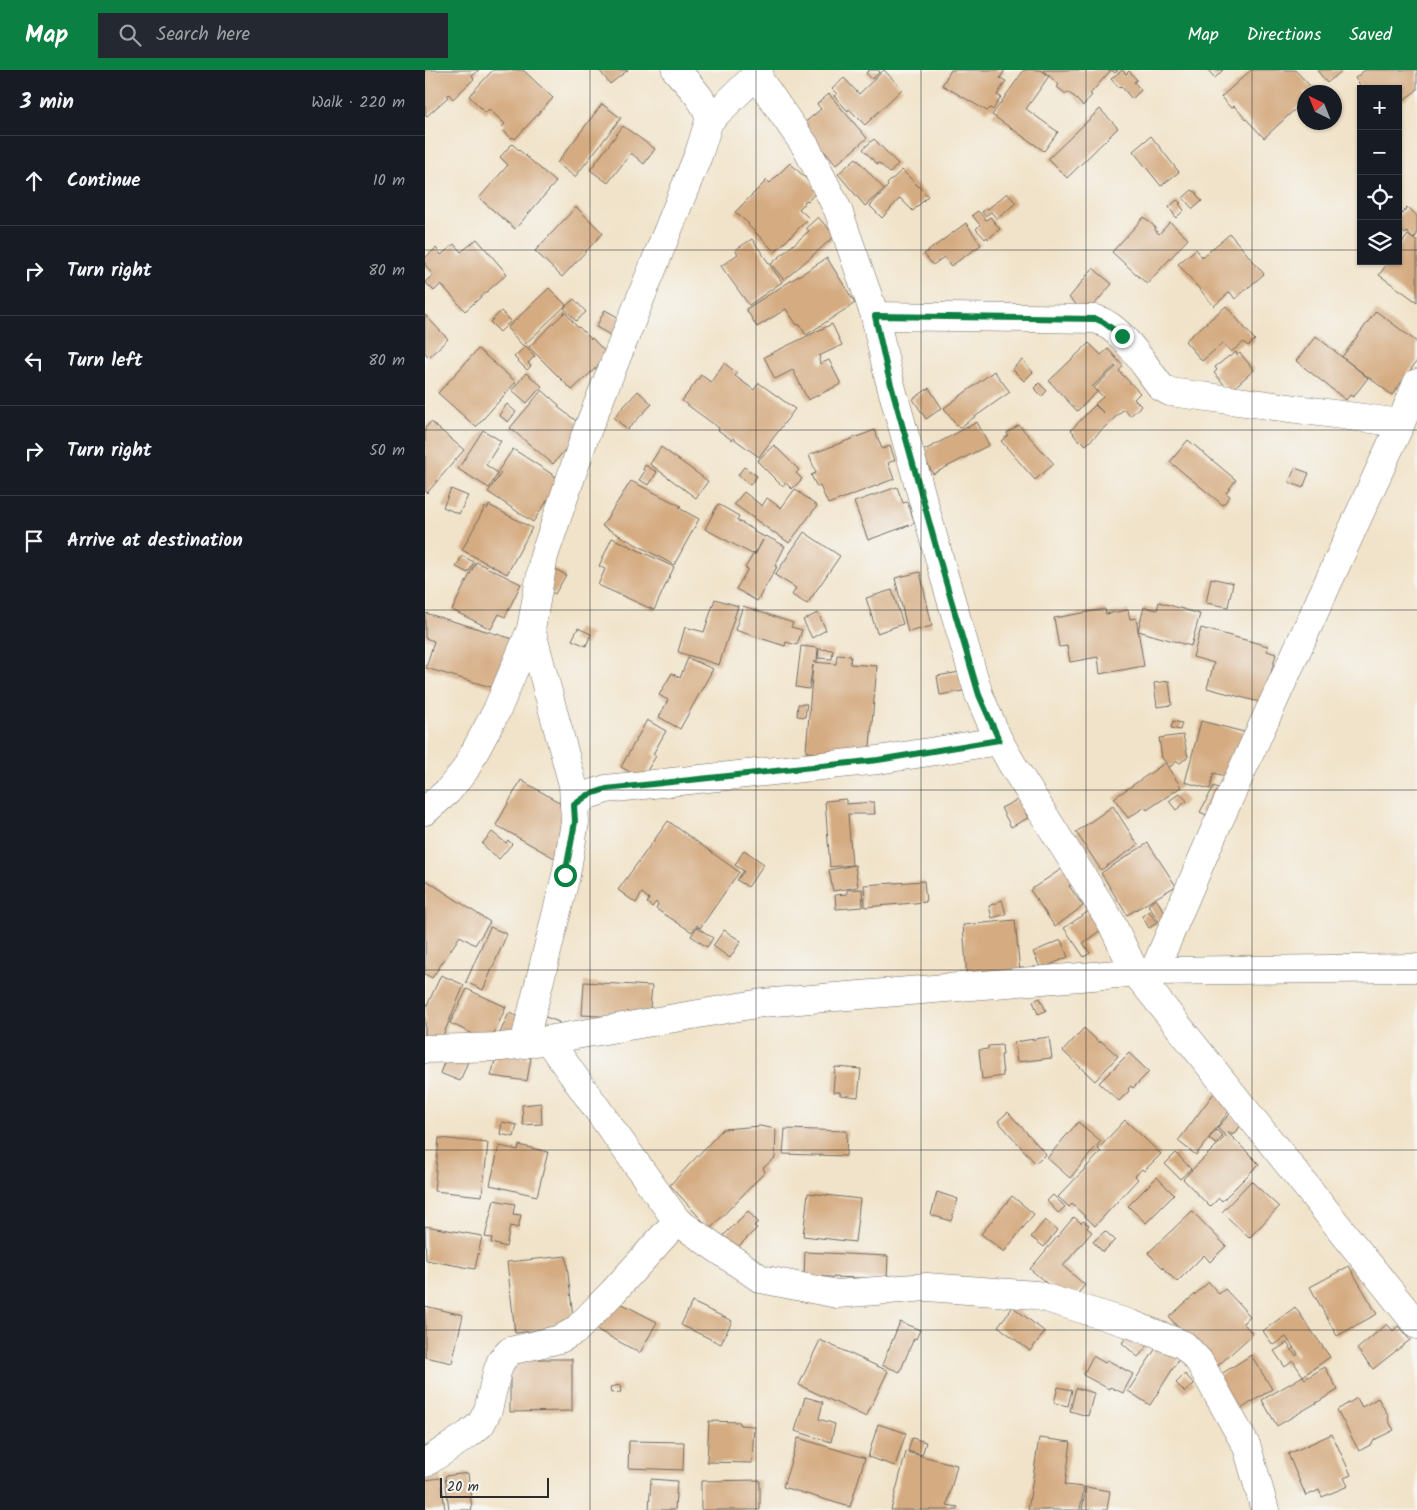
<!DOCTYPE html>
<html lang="en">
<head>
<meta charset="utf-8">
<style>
  body { margin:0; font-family:Kalam,sans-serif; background:#242831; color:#f1f3f6 }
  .controls { position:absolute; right:15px; top:15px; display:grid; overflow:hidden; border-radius:0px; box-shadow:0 1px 4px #0004 }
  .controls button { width:45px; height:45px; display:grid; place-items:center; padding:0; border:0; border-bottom:1px solid #363941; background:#171b24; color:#f1f3f6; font:25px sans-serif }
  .compass { position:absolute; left:872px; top:15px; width:45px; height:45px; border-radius:50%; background:#171b24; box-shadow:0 1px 4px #0004; rotate:317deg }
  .scale { position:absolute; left:15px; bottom:12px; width:109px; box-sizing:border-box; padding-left:5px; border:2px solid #2b2b2b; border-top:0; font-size:14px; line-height:18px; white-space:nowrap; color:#2b2b2b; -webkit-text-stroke:4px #f6f6f2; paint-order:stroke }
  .stop { position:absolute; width:15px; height:15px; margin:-11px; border:4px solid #0b8043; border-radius:50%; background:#fff }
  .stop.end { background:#0b8043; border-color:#fff; box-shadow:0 1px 5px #0008 }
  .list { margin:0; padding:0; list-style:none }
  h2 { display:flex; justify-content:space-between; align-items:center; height:65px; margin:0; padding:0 20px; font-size:21px }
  h2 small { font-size:16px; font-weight:400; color:#9ea1a6 }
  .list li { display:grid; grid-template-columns:32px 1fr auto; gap:15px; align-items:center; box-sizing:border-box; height:90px; padding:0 20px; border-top:1px solid #363941 }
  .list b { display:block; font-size:19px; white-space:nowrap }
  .list em { font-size:16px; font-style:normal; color:#9ea1a6 }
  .icon { flex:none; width:28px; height:28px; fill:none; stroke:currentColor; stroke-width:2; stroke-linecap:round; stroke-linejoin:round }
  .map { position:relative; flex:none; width:992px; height:1440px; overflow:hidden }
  header { display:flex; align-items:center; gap:30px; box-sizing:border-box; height:70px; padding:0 25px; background:#0b8043; color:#fff }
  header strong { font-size:24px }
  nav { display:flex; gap:28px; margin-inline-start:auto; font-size:18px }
  .search { width:350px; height:45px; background:#242831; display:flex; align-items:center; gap:12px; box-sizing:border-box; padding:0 18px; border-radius:0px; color:#9ea1a6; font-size:19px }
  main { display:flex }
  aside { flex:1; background:#171b24 }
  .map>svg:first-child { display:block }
  .building { fill:#d5ac82 }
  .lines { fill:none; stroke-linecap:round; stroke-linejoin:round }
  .minor-casing { stroke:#706b62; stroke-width:29 }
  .minor { stroke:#fff; stroke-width:28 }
  .route { stroke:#0b8043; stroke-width:6 }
  .grid { fill:none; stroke:#2b2b2b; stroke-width:1; stroke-opacity:0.55 }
</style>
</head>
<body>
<header>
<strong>Map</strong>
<div class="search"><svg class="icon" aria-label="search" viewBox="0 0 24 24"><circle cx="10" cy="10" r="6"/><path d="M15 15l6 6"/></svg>Search here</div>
<nav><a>Map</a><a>Directions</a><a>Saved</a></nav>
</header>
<main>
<aside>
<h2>3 min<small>Walk · 220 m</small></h2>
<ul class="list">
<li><svg class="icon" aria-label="ahead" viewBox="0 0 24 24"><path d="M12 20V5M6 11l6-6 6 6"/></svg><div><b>Continue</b></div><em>10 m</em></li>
<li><svg class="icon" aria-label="right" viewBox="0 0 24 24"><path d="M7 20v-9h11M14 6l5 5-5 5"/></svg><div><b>Turn right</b></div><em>80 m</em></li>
<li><svg class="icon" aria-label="left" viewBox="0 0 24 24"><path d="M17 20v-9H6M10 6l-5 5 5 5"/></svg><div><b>Turn left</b></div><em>80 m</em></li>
<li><svg class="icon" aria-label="right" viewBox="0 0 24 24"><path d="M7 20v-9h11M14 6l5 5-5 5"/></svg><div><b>Turn right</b></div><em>50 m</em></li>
<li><svg class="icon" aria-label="arrive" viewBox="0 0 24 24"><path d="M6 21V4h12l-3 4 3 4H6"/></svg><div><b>Arrive at destination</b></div></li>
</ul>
</aside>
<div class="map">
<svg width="992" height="1440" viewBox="0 0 992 1440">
  <rect width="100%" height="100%" fill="#f6f6f2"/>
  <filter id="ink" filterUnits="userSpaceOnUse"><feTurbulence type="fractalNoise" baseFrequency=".02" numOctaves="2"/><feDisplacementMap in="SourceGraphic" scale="10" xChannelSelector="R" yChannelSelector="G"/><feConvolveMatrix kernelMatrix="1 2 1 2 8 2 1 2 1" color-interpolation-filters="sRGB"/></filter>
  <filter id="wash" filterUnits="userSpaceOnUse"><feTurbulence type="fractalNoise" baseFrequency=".0096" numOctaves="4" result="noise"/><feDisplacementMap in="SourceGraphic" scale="20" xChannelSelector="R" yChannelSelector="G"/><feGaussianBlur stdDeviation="1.12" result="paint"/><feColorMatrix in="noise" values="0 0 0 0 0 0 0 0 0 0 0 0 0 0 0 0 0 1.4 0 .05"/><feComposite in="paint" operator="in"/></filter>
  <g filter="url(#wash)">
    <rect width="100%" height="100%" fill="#f1e3c9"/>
    <g id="blocks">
      <g class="building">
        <path d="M0 0H54L47 6 49 9 28 29 24 24 22 26 23 27 2 46 0 44Z"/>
        <path d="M68 0H98L128 28 90 69 88 67 86 68 76 58 80 54 64 39 61 43 44 26Z"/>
        <path d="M174 0H203L185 14Z"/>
        <path d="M444 0H453L455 2 447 9 441 3Z"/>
        <path d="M459 0 477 19 440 55 424 39 423 41 409 26 412 24 407 19 419 8 434 24Z"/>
        <path d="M526 0H580L575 8 581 11 572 25 576 27 568 40 565 38 562 41 517 15Z"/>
        <path d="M599 0H616L624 6 601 39 633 62 619 81 567 45Z"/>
        <path d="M618 0H693L690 3 686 0 665 24 667 25 658 36 650 28V27L642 22 641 24 632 17 634 15Z"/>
        <path d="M697 0 701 4 704 1 712 10 709 12 716 20 707 29 696 16 694 18 686 9Z"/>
        <path d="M783 0H798L790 8Z"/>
        <path d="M826 0H870L890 21 888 22H879V31L839 68 809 36 806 38 796 27Z"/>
        <path d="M892 0H918L902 13Z"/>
        <path d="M940 0H992V20L973 34V19H938L930 8Z"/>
        <path d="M404 24 442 68 411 95 377 55 396 39 392 34Z"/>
        <path d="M177 34 196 48 150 107 132 93Z"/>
        <path d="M675 39 693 58 642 108 623 89Z"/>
        <path d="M198 56 230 79 219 94 206 83 183 113 165 100Z"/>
        <path d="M726 66 754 102 736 116 708 81Z"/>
        <path d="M449 69 473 94 465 103 454 93 452 94 438 79Z"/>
        <path d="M87 74 131 112 90 159 54 128 83 95 75 87Z"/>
        <path d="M431 88 459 119 440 136 413 104Z"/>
        <path d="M365 93 393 120 383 131 382 130 379 132 380 133 374 139 384 148 350 182 323 155 324 154 310 142 342 110 345 113Z"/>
        <path d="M477 100 503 126 488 141 475 128 457 148 445 136 463 116 462 114Z"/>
        <path d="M767 120 772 123 771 124 777 131 768 139 758 128Z"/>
        <path d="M582 123 591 133 572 149 566 142 560 146 557 142 562 138 563 139Z"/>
        <path d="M752 130 756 133 754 134 759 140 751 148 744 137Z"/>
        <path d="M151 137 178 163 137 207 110 181Z"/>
        <path d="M983 137 992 146V165L988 169 982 162 980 164 973 157V147Z"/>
        <path d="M553 141 561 150 565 147 575 159 563 169 562 167 560 169 551 159 555 155 547 145Z"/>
        <path d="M393 147 410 166 359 210 346 194 384 161 381 158Z"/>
        <path d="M719 147 731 158 730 160 734 164 745 152 763 169 722 214 687 182Z"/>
        <path d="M541 153 556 175 526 196 519 187 508 195 499 184Z"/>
        <path d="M805 164 839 204 810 229 805 222 789 236 753 194 771 179 777 187Z"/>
        <path d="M983 165 992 172V232L954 205 964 191H973V178Z"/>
        <path d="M52 169 82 204 40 241 16 214 9 221 0 212 8 205 0 195V188L11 178 16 185 29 174 36 182Z"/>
        <path d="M327 169 357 212 324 235 296 196 313 184 310 180Z"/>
        <path d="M402 188 430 233 381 265 374 254 372 255 361 239 332 257 321 239Z"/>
        <path d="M668 198 687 214 662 243 644 228Z"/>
        <path d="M124 218 141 235 98 276 82 258Z"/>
        <path d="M149 229 161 242 151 251 139 238Z"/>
        <path d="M801 236 830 270 823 276 819 272 806 282 798 273 777 291 760 271Z"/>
        <path d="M180 240 198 250 189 267 171 257Z"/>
        <path d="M76 241 86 251 75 262 65 252Z"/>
        <path d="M951 241 992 272V291L967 325 917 287Z"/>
        <path d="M140 242 153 258 154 257 166 269 167 268 184 286 147 320 104 277Z"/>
        <path d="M0 245 23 269 4 287 0 283Z"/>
        <path d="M407 254 417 275 394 286 395 288 394 289 395 294 404 290 416 314 383 330 368 300 350 309 339 287Z"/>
        <path d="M891 266 943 308 928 327 925 325 921 330 871 291Z"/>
        <path d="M664 273 676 285 683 279 698 296 694 301 715 323 709 329 716 336 705 346 699 339 661 375 655 369 654 371 648 364 649 363 646 360 670 335 680 344 670 334 678 327 669 318 691 297 690 296 667 317 672 322 652 341 624 311Z"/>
        <path d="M101 276 110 286 103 293 106 296 102 300 89 287Z"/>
        <path d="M53 279 91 312 51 357 13 323Z"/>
        <path d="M811 282 812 285 815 283 829 300 805 321 789 303 792 300 790 297 804 286V287Z"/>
        <path d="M597 290 608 302 599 311 587 299Z"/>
        <path d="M299 293 312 303 310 306 329 320 334 313 370 339 334 387 308 368 307 370 293 360 294 358 257 331 276 305 286 312Z"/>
        <path d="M569 301 585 322 534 358 519 338Z"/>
        <path d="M101 303 117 316 102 333 87 320Z"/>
        <path d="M614 313 622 321 617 326 609 318Z"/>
        <path d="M504 318 517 338 501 349 488 329Z"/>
        <path d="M117 320 134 335 133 337 159 357 128 394 85 358Z"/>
        <path d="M213 321 227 334 202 360 189 347Z"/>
        <path d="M82 334 91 342 83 352 74 345Z"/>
        <path d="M6 352 39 380 2 423 0 421V358Z"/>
        <path d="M552 352 564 375 508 404 496 382Z"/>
        <path d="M594 355 629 394 610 410 576 371 583 365 582 363Z"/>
        <path d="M58 360 76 371 61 395 73 403 64 418 33 399Z"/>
        <path d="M450 360 457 379 465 376 470 390 463 393 469 409 403 434 395 416 392 417 386 405 391 403 384 385Z"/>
        <path d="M763 370 811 410 801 423 805 426 798 435 745 392Z"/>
        <path d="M349 375 374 400 371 403 377 409 367 419 361 413 357 416 332 391Z"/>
        <path d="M236 377 283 411 271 428 225 394Z"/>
        <path d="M88 379 136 410 108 452 63 422 76 403 73 401Z"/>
        <path d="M220 395 232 402 224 415 214 410 220 401 218 400Z"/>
        <path d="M319 397 332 406 325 415 313 405Z"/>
        <path d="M870 398 884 403 878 418 864 412Z"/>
        <path d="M206 411 256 436 254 438 274 449 249 495 177 456Z"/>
        <path d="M472 417 478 433 482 432 490 453 443 470 429 432Z"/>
        <path d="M26 419 43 426 34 444 18 437Z"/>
        <path d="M370 419 392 436 364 473 349 462V463L309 434 319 422 337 436 342 428 356 438Z"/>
        <path d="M293 434 314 446 312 450 329 460V462L340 467 341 466 360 476 350 496 352 497 332 531 311 519 323 499 320 498 329 483 330 485 338 470 330 483 329 482 327 484 280 459Z"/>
        <path d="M64 435 107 458 82 504 37 480 60 437 62 439Z"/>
        <path d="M379 462 415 486 382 534 367 525 371 518 350 505Z"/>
        <path d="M187 468 249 497 229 540 173 515 180 499 174 496Z"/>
        <path d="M37 486 49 492 43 503 31 497Z"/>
        <path d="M116 491 141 505 130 524 105 511Z"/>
        <path d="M51 492 96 514 80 547 74 544 66 559 27 540Z"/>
        <path d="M495 502 507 556 483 562 470 508Z"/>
        <path d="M786 508 808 513 803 537 781 533Z"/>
        <path d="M467 520 478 554 452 563 441 528Z"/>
        <path d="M290 529 313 536 294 595 253 582 260 557 279 562Z"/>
        <path d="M734 532 775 544 766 576 713 561 719 537 732 540Z"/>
        <path d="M318 536 368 553 366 557 377 560 372 575 361 572 360 576 310 560Z"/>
        <path d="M680 539 681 544 703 540 705 549 711 548 719 596 675 604 673 587 645 592 642 576 634 577 629 548Z"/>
        <path d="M0 543 95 571 86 623 1 598 9 571 0 568Z"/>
        <path d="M393 543 401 560 387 568 378 550Z"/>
        <path d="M153 558 166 564 161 576 147 570Z"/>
        <path d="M776 558 843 576 842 581 851 584 838 633 782 618 789 593 768 587Z"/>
        <path d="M376 576 393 578 392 592H388L411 594 412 585 426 586 425 594 452 596 444 687 381 682 388 595 384 619 371 617Z"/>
        <path d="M394 579 408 580 407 589 393 588Z"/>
        <path d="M263 588 288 599 255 659 234 647 243 630 234 625 247 603 255 608Z"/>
        <path d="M535 602 538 621 515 625 512 606Z"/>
        <path d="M744 611 747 635 732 637 729 613Z"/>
        <path d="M373 634H382L380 647 372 646Z"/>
        <path d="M222 650 241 661 228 684 231 686 217 709 196 697Z"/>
        <path d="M748 651 757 653 755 660 746 658Z"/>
        <path d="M776 651 819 662 807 708 789 703 785 719 760 712Z"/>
        <path d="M758 665 763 687 755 693 752 691 745 697 737 688 734 668Z"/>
        <path d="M740 693 756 717 722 740 720 737 703 748 689 728Z"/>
        <path d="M96 710 156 745 131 789 71 755Z"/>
        <path d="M789 716 797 720 788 748 775 742Z"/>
        <path d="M755 723 762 731 751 740 744 731Z"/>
        <path d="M421 729V734L449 732 450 744H423L427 795 405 797 400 731Z"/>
        <path d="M594 729 603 748 586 757 576 738Z"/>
        <path d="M688 736 713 775 676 800 651 762Z"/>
        <path d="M243 751 314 802 275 858 272 855 267 862 231 839 233 835 231 832 227 837 222 833 224 829 217 823 211 833 193 820Z"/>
        <path d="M67 762 81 773 83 770 87 774 74 789 57 774Z"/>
        <path d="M723 773 751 816 702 845 676 803Z"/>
        <path d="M319 780 339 794 323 817 312 810 319 801 310 795Z"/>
        <path d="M430 795 433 817 408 821 404 800Z"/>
        <path d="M641 796 652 810 644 816 658 836 630 857 605 820Z"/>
        <path d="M1 810 65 852 50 875 35 866 7 908 0 904V812Z"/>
        <path d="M499 811 501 832 440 837 439 815Z"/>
        <path d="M437 819 438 837 411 839 410 825 422 824V820Z"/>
        <path d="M731 829 743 847 735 853 723 835Z"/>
        <path d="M577 830 581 844 567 848 564 836Z"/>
        <path d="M667 839 680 857 658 873 665 883 659 887 639 858Z"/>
        <path d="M724 841 732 853 724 858 717 846Z"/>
        <path d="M590 850 595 902 542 908 538 855Z"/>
        <path d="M65 857 82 864 58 920 41 912Z"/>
        <path d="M272 857 288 868 282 877 266 866Z"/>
        <path d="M299 860 316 871 305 888 288 876Z"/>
        <path d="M636 870 643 887 616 899 608 882Z"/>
        <path d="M16 905 39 915 15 973 0 967V940Z"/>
        <path d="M159 912 227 916 224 949 157 945Z"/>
        <path d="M42 919 81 937 65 972 25 953Z"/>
        <path d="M615 928 621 941 613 944 608 931Z"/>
        <path d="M84 943 100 950 88 968 75 963Z"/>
        <path d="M118 946 134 952 131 963 106 956Z"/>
        <path d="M659 958 675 973 676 971 693 986 670 1011 638 981Z"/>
        <path d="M624 967 627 988 592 992 589 972Z"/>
        <path d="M577 975 578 985H576L578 1006 557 1009 554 980 563 979V976Z"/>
        <path d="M24 980 44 989 35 1011 15 1003Z"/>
        <path d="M72 983 106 988 102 1011 66 1006Z"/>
        <path d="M704 983 724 1002 708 1018 706 1016 703 1019 704 1021 694 1031 674 1013Z"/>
        <path d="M410 997 436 999 433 1027 415 1025V1022H408Z"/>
        <path d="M789 1023 807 1037 771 1085 753 1071Z"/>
        <path d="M116 1033 117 1054 98 1055 97 1035Z"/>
        <path d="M583 1042 621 1084 610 1093 573 1051Z"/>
        <path d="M805 1044 817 1055 807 1065 805 1062 803 1063 834 1094 797 1131 794 1128 785 1137 758 1109 801 1066 792 1058Z"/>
        <path d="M700 1050 736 1084 719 1101 717 1099 710 1106 713 1109 670 1156 647 1134 644 1137 633 1127 676 1082 673 1079Z"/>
        <path d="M77 1052 92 1055 89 1067 75 1064Z"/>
        <path d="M653 1052 676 1071 645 1108 622 1088Z"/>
        <path d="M335 1056 351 1059 350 1088 338 1098 340 1102 285 1159 245 1115 298 1059Z"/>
        <path d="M360 1059 422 1061 421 1086 358 1084Z"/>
        <path d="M791 1060 798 1066 791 1074 784 1069Z"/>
        <path d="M14 1068 63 1073 57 1126 9 1121Z"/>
        <path d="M94 1075 123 1082 112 1126 65 1115 74 1076 93 1080Z"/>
        <path d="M751 1083 766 1099 755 1109 740 1094Z"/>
        <path d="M732 1107 749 1125 721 1153 703 1136Z"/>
        <path d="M826 1111 854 1137 824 1168 797 1142Z"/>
        <path d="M512 1122 533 1129 526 1151 506 1145Z"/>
        <path d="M383 1123 435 1129 430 1172 378 1166Z"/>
        <path d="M628 1125 640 1137 633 1143 622 1131Z"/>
        <path d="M587 1126 609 1144 579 1182 556 1164Z"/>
        <path d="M69 1130 90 1134 88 1144 96 1145 93 1158 85 1156 81 1177 66 1173 67 1168 60 1167Z"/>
        <path d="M323 1141 333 1152 329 1156 332 1158 310 1180 297 1167Z"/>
        <path d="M767 1141 801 1176 785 1192 779 1185 752 1212 723 1183Z"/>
        <path d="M649 1147 656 1153 658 1151 664 1155 662 1158 667 1162 638 1196 660 1215 645 1233 605 1199Z"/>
        <path d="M620 1150 632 1160 619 1177 606 1167Z"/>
        <path d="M0 1156 57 1166 50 1199 1 1190Z"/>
        <path d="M680 1161 690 1170 678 1182 668 1172Z"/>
        <path d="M380 1182 463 1186 462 1209 379 1206Z"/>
        <path d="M141 1186 149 1256 90 1263 82 1192Z"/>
        <path d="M924 1196 952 1244 912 1266 885 1217Z"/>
        <path d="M784 1212 794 1224 800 1219 825 1246 818 1253 828 1264 787 1301 772 1280 744 1247Z"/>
        <path d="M186 1228 232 1252 215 1283 169 1258Z"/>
        <path d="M267 1232 307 1251 296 1274 256 1255Z"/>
        <path d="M0 1236 38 1245 27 1293 0 1287Z"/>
        <path d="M588 1237 620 1262 605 1281 573 1256Z"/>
        <path d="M870 1237 905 1287 878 1306 868 1291 860 1297 849 1281 862 1273 871 1286 873 1284 861 1267 848 1275 838 1261Z"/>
        <path d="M475 1252 495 1260 491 1269 489 1268 475 1302 457 1295Z"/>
        <path d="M962 1254 968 1261 973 1256 985 1270 948 1299 932 1279Z"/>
        <path d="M708 1259 726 1272 713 1287 697 1273Z"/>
        <path d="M395 1270 463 1301 441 1347 374 1315Z"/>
        <path d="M733 1275 754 1289 725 1335 703 1321Z"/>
        <path d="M826 1285 847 1319 808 1344 787 1310Z"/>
        <path d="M668 1286 680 1293 682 1290 708 1304 698 1323 685 1317 684 1319 658 1305Z"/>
        <path d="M85 1289H147V1341L85 1342Z"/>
        <path d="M900 1297 913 1320 852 1356 837 1330 878 1306 880 1309Z"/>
        <path d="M760 1304 769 1314 760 1322 751 1313Z"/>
        <path d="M195 1315 196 1322 186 1323 185 1317Z"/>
        <path d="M633 1317 647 1320 643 1336 629 1333Z"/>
        <path d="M651 1318 669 1323 663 1346 645 1341Z"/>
        <path d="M380 1327 398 1332 394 1349 410 1354 406 1372 370 1361Z"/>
        <path d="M932 1328 937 1337 953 1328 964 1347 963 1350 969 1360 949 1370 947 1374 934 1381 912 1340Z"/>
        <path d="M284 1351 315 1352V1355L329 1356 327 1393 282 1392Z"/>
        <path d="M453 1354 481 1363 470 1396 443 1387Z"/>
        <path d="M907 1364 926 1405 919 1408 923 1416 897 1427 894 1420 881 1426 863 1384Z"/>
        <path d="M373 1368 440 1388 425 1437 358 1417Z"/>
        <path d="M487 1368 501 1372 497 1385 483 1381Z"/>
        <path d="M614 1368 646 1372 640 1415 659 1417 655 1440H603Z"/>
        <path d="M204 1371 259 1372 258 1400 203 1398Z"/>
        <path d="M481 1382 532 1395 522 1435 533 1437 532 1440H466Z"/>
        <path d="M43 1403 47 1440H24L20 1406Z"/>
        <path d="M16 1408 20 1440H0V1410Z"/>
        <path d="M226 1409 252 1411 250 1440H224Z"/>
        <path d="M335 1410V1440H276V1411Z"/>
        <path d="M661 1417 685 1421 682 1440H657Z"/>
      </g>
    </g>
  </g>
  <g filter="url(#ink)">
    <use href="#blocks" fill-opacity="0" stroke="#706b62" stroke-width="1"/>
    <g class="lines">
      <g class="minor-casing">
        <g id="minor">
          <path d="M331 5 381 77 413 140 450 246 463 305 520 509 554 625 574 671 587 694 686 852 710 902 992 1255"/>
          <path d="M284 51 331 5 334 0"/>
          <path d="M450 246 671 249C699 259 718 294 736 317L745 322 976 353"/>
          <path d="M149 735 163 725 181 719 453 690 574 671"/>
          <path d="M0 741 23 721 40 700 72 640 106 559 119 486 160 366 274 83 284 51C283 32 263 14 251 0"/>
          <path d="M729 901 787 766 976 353 992 313"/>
          <path d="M123 970 252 1151 336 1209 412 1224 502 1217 611 1225 706 1254 759 1275 774 1291 822 1377 840 1440"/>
          <path d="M99 974 141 805 150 752 148 715 106 559"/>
          <path d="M0 979 76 977 99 974 337 933 729 901 992 898"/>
          <path d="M0 1393 44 1364 56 1354 63 1340 72 1302 76 1291 85 1281 135 1269 150 1261 188 1222 252 1151"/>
        </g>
      </g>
      <use href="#minor" class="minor"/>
    </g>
  </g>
  <g class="lines" filter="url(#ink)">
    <path class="route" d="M140 805 150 752 149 735 163 725 181 719 453 690 574 670 554 625 520 509 463 304 450 246 671 249 678 252 697 266"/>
  </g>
  <path class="grid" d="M165 0V1440M331 0V1440M496 0V1440M661 0V1440M827 0V1440M0 180H936M973 180H992M0 360H992M0 540H992M0 720H992M0 900H992M0 1080H992M0 1260H992"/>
</svg>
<div class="controls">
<button>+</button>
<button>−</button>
<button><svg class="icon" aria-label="locate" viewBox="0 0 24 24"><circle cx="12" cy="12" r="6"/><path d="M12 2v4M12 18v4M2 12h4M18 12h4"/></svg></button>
<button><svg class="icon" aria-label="layers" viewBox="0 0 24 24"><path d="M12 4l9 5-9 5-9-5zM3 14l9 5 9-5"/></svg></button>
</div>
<svg class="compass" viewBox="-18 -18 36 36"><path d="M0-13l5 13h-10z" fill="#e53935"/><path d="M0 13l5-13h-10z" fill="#9ea1a6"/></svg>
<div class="scale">20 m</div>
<div class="stop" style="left:140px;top:805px"></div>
<div class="stop end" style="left:697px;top:266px"></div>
</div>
</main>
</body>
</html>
